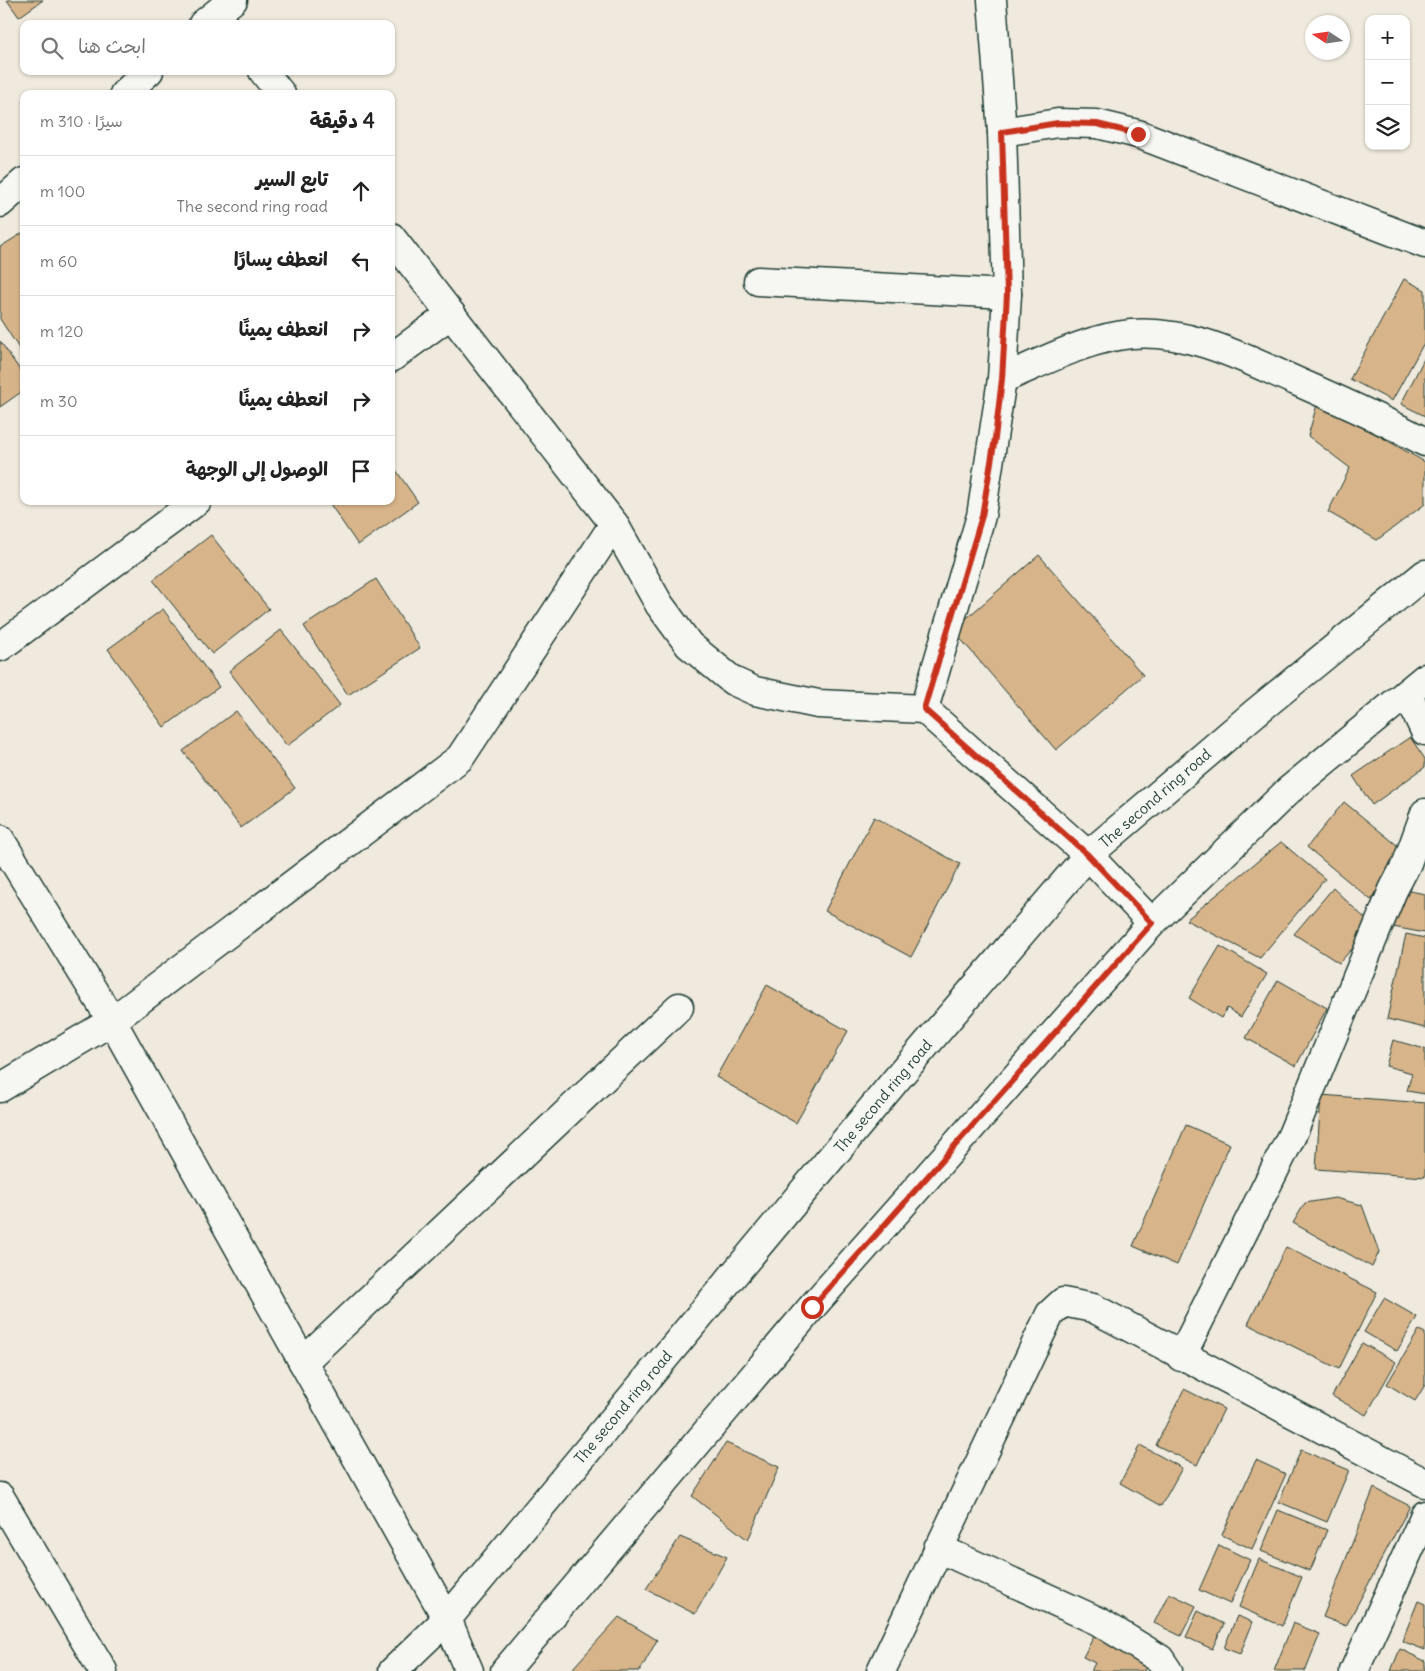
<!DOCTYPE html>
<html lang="ar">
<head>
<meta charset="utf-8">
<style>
  body { margin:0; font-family:Delius,"Playpen Sans Arabic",sans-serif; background:#f6f6f6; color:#222; direction:rtl }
  .controls { position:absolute; right:15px; top:15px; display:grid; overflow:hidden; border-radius:10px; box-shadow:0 1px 4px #0004 }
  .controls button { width:45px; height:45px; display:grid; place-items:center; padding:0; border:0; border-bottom:1px solid #e0e0e0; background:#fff; color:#222; font:25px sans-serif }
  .compass { position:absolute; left:1305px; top:15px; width:45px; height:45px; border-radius:50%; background:#fff; box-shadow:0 1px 4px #0004; rotate:282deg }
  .stop { position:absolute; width:15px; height:15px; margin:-11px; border:4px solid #c8321e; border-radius:50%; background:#fff }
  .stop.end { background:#c8321e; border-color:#fff; box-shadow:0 1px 5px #0008 }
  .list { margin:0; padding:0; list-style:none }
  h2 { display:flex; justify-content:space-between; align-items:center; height:65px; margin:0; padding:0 20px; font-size:21px }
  h2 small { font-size:16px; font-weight:400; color:#767676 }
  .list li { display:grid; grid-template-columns:32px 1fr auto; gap:15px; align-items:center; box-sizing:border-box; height:70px; padding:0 20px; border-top:1px solid #e0e0e0 }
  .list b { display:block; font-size:19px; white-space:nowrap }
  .list p { margin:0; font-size:16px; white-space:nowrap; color:#767676 }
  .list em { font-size:16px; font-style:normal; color:#767676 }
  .icon { flex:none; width:28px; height:28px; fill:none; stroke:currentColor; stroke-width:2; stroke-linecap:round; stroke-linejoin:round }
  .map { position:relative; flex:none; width:1425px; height:1671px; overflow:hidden; direction:ltr }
  .search { position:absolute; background:#fff; box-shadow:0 1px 4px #0004; left:20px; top:20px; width:375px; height:55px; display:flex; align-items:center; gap:12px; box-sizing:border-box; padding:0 18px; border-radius:10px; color:#767676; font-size:19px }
  .panel { position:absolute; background:#fff; box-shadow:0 1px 4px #0004; left:20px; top:90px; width:375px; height:415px; border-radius:10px; direction:rtl }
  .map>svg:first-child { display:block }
  .building { fill:#d8b48a; stroke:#1f3d34 }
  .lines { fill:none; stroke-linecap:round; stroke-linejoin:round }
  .minor-casing { stroke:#1f3d34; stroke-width:31 }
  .major-casing { stroke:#1f3d34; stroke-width:31 }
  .minor { stroke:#f6f6f2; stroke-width:28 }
  .major { stroke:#f6f6f2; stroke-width:28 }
  .route { stroke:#c8321e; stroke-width:6 }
  .labels { text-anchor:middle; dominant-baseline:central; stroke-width:4; stroke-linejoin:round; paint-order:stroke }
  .street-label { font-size:15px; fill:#1f3d34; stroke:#f6f6f2 }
</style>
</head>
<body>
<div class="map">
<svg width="1425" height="1671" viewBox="0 0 1425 1671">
  <rect width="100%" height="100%" fill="#f0e9dd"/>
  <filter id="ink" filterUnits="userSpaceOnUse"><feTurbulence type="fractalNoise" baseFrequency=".02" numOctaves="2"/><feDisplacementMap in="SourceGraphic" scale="10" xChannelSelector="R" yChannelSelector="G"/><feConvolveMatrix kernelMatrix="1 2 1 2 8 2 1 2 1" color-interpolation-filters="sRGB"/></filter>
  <g filter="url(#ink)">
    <g class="building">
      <path d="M7 0H43L19 17Z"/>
      <path d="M24 232V356L0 319V247Z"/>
      <path d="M1404 279 1425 290V341L1392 401 1350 379Z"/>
      <path d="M0 341 24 376V390L0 407Z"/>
      <path d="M1425 357V416L1401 404Z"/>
      <path d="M1318 401 1425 462V504L1377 540 1328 512 1350 468 1308 436Z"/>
      <path d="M391 463 418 502 358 545 328 501H391Z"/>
      <path d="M211 535 269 609 212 654 153 580Z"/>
      <path d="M1039 555 1143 675 1056 750 953 630Z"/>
      <path d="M376 579 420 648 348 695 304 626Z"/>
      <path d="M163 609 219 687 164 727 108 649Z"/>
      <path d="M281 630 340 705 287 746 229 671Z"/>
      <path d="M236 711 295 788 241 828 183 751Z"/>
      <path d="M1410 737 1425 759V767L1372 805 1353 776Z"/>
      <path d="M1344 802 1408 854 1371 900 1307 847Z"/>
      <path d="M874 817 960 864 911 957 825 911Z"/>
      <path d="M1281 842 1325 879 1260 958 1186 920Z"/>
      <path d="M1333 888 1373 926 1339 963 1294 934Z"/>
      <path d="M1400 889 1425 894V933L1393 927Z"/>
      <path d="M1406 934 1425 938V1028L1387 1019Z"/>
      <path d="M1220 946 1267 974 1241 1017 1227 1008 1221 1018 1189 998Z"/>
      <path d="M1278 980 1327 1008 1296 1066 1246 1038Z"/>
      <path d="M767 985 848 1031 796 1123 716 1077Z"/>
      <path d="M1393 1040 1425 1049V1094L1407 1091 1412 1073 1386 1066Z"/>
      <path d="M1321 1095 1425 1103V1177L1316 1169Z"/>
      <path d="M1186 1125 1230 1144 1177 1265 1133 1246Z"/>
      <path d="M1335 1198 1362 1205 1379 1252 1372 1267 1293 1223 1305 1203Z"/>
      <path d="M1286 1247 1377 1292 1339 1369 1248 1324Z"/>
      <path d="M1384 1298 1417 1317 1397 1351 1364 1332Z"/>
      <path d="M1419 1330 1425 1333V1385L1415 1401 1387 1384Z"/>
      <path d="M1362 1343 1396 1362 1366 1415 1332 1396Z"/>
      <path d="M1184 1389 1224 1409 1197 1465 1156 1445Z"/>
      <path d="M726 1443 779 1467 748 1540 692 1496Z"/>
      <path d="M1140 1445 1182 1468 1161 1506 1120 1483Z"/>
      <path d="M1301 1450 1349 1470 1327 1522 1279 1502Z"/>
      <path d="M1256 1460 1286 1474 1252 1549 1222 1535Z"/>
      <path d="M1374 1488 1410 1506 1346 1626 1323 1617Z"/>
      <path d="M1278 1510 1327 1530 1310 1571 1261 1551Z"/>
      <path d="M680 1537 727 1557 695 1614 646 1589Z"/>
      <path d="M1219 1545 1250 1560 1230 1604 1199 1590Z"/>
      <path d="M1259 1559 1302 1577 1282 1626 1239 1607Z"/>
      <path d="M1169 1593 1196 1606 1181 1636 1154 1623Z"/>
      <path d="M1418 1601 1425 1604V1650L1402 1641Z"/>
      <path d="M1198 1611 1224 1624 1212 1649 1186 1637Z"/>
      <path d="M1237 1616 1253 1622 1240 1654 1224 1648Z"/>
      <path d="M619 1617 657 1640 640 1671H579L573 1668Z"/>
      <path d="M1293 1623 1320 1634 1305 1671H1274Z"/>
      <path d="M1094 1636 1148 1662 1144 1671H1091L1095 1663 1083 1657Z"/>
      <path d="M1400 1649 1425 1661V1671H1391Z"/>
    </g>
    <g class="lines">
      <g class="minor-casing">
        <g id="minor">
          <path d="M203 24 233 0"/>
          <path d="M263 71 281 94"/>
          <path d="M124 94 149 71"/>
          <path d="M1002 132 1058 123 1097 124 1138 134 1425 244"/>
          <path d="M0 203 24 182"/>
          <path d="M391 237 614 524 659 604 689 645 733 681 755 691 818 704 924 709 1088 855 1152 923"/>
          <path d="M758 281 1007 294"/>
          <path d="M391 358 451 314"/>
          <path d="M1002 379C1043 362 1087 338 1131 334 1191 329 1245 359 1298 382 1341 401 1384 420 1425 442"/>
          <path d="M0 647 197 501"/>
          <path d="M1407 693 1425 731"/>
          <path d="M924 709 981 516 1002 379 1007 294 1002 132 992 0"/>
          <path d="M0 839 112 1021 447 1619 469 1671"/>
          <path d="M0 1088 112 1021 460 758 614 524"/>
          <path d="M1181 1357 1292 1135 1393 890 1407 863 1425 813"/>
          <path d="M303 1362 679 1007"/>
          <path d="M0 1497 103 1671"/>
          <path d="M938 1548 1098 1621 1160 1659 1168 1671"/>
          <path d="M881 1671 1050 1314 1063 1302 1093 1308 1425 1483"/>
          <path d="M1354 1671 1425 1515"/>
        </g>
      </g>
      <g class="major-casing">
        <g id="major">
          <path d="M393 1671 447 1619 895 1081 1088 855 1256 712 1425 574"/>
          <path d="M505 1671 812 1307 1152 923 1288 791 1425 678"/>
        </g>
      </g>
      <use href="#minor" class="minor"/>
      <use href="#major" class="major"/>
    </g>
  </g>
  <g class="lines" filter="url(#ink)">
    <path class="route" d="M812 1307 1152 923 1088 855 924 709 982 516 995 438 1002 379 1007 294 1002 132 1058 123 1097 124 1138 134"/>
  </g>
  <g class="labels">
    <g class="street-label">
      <text transform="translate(1155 798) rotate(-41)">The second ring road</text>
      <text transform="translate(883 1096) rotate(-50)">The second ring road</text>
      <text transform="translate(623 1407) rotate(-50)">The second ring road</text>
    </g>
  </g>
</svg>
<div class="controls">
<button>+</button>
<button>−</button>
<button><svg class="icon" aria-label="layers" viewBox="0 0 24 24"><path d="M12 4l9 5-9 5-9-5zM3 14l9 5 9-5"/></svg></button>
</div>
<svg class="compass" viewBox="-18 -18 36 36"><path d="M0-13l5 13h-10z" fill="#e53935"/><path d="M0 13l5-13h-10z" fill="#767676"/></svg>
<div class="stop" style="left:812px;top:1307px"></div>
<div class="stop end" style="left:1138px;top:134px"></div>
<div class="search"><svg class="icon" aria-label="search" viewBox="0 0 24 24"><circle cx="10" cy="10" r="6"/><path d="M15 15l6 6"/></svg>ابحث هنا</div>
<section class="panel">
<h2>4 دقيقة<small>سيرًا · 310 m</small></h2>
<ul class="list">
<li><svg class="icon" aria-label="ahead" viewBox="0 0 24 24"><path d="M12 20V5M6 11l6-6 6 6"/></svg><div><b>تابع السير</b><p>The second ring road</p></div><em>100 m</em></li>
<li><svg class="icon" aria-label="left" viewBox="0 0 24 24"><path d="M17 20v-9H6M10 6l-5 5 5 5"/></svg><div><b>انعطف يسارًا</b></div><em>60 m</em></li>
<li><svg class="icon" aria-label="right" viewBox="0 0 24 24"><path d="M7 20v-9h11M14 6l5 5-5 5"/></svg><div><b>انعطف يمينًا</b></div><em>120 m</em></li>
<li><svg class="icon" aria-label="right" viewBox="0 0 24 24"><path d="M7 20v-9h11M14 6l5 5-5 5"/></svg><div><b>انعطف يمينًا</b></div><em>30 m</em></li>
<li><svg class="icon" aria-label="arrive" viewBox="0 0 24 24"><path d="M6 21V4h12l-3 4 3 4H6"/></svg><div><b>الوصول إلى الوجهة</b></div></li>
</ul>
</section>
</div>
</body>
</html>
